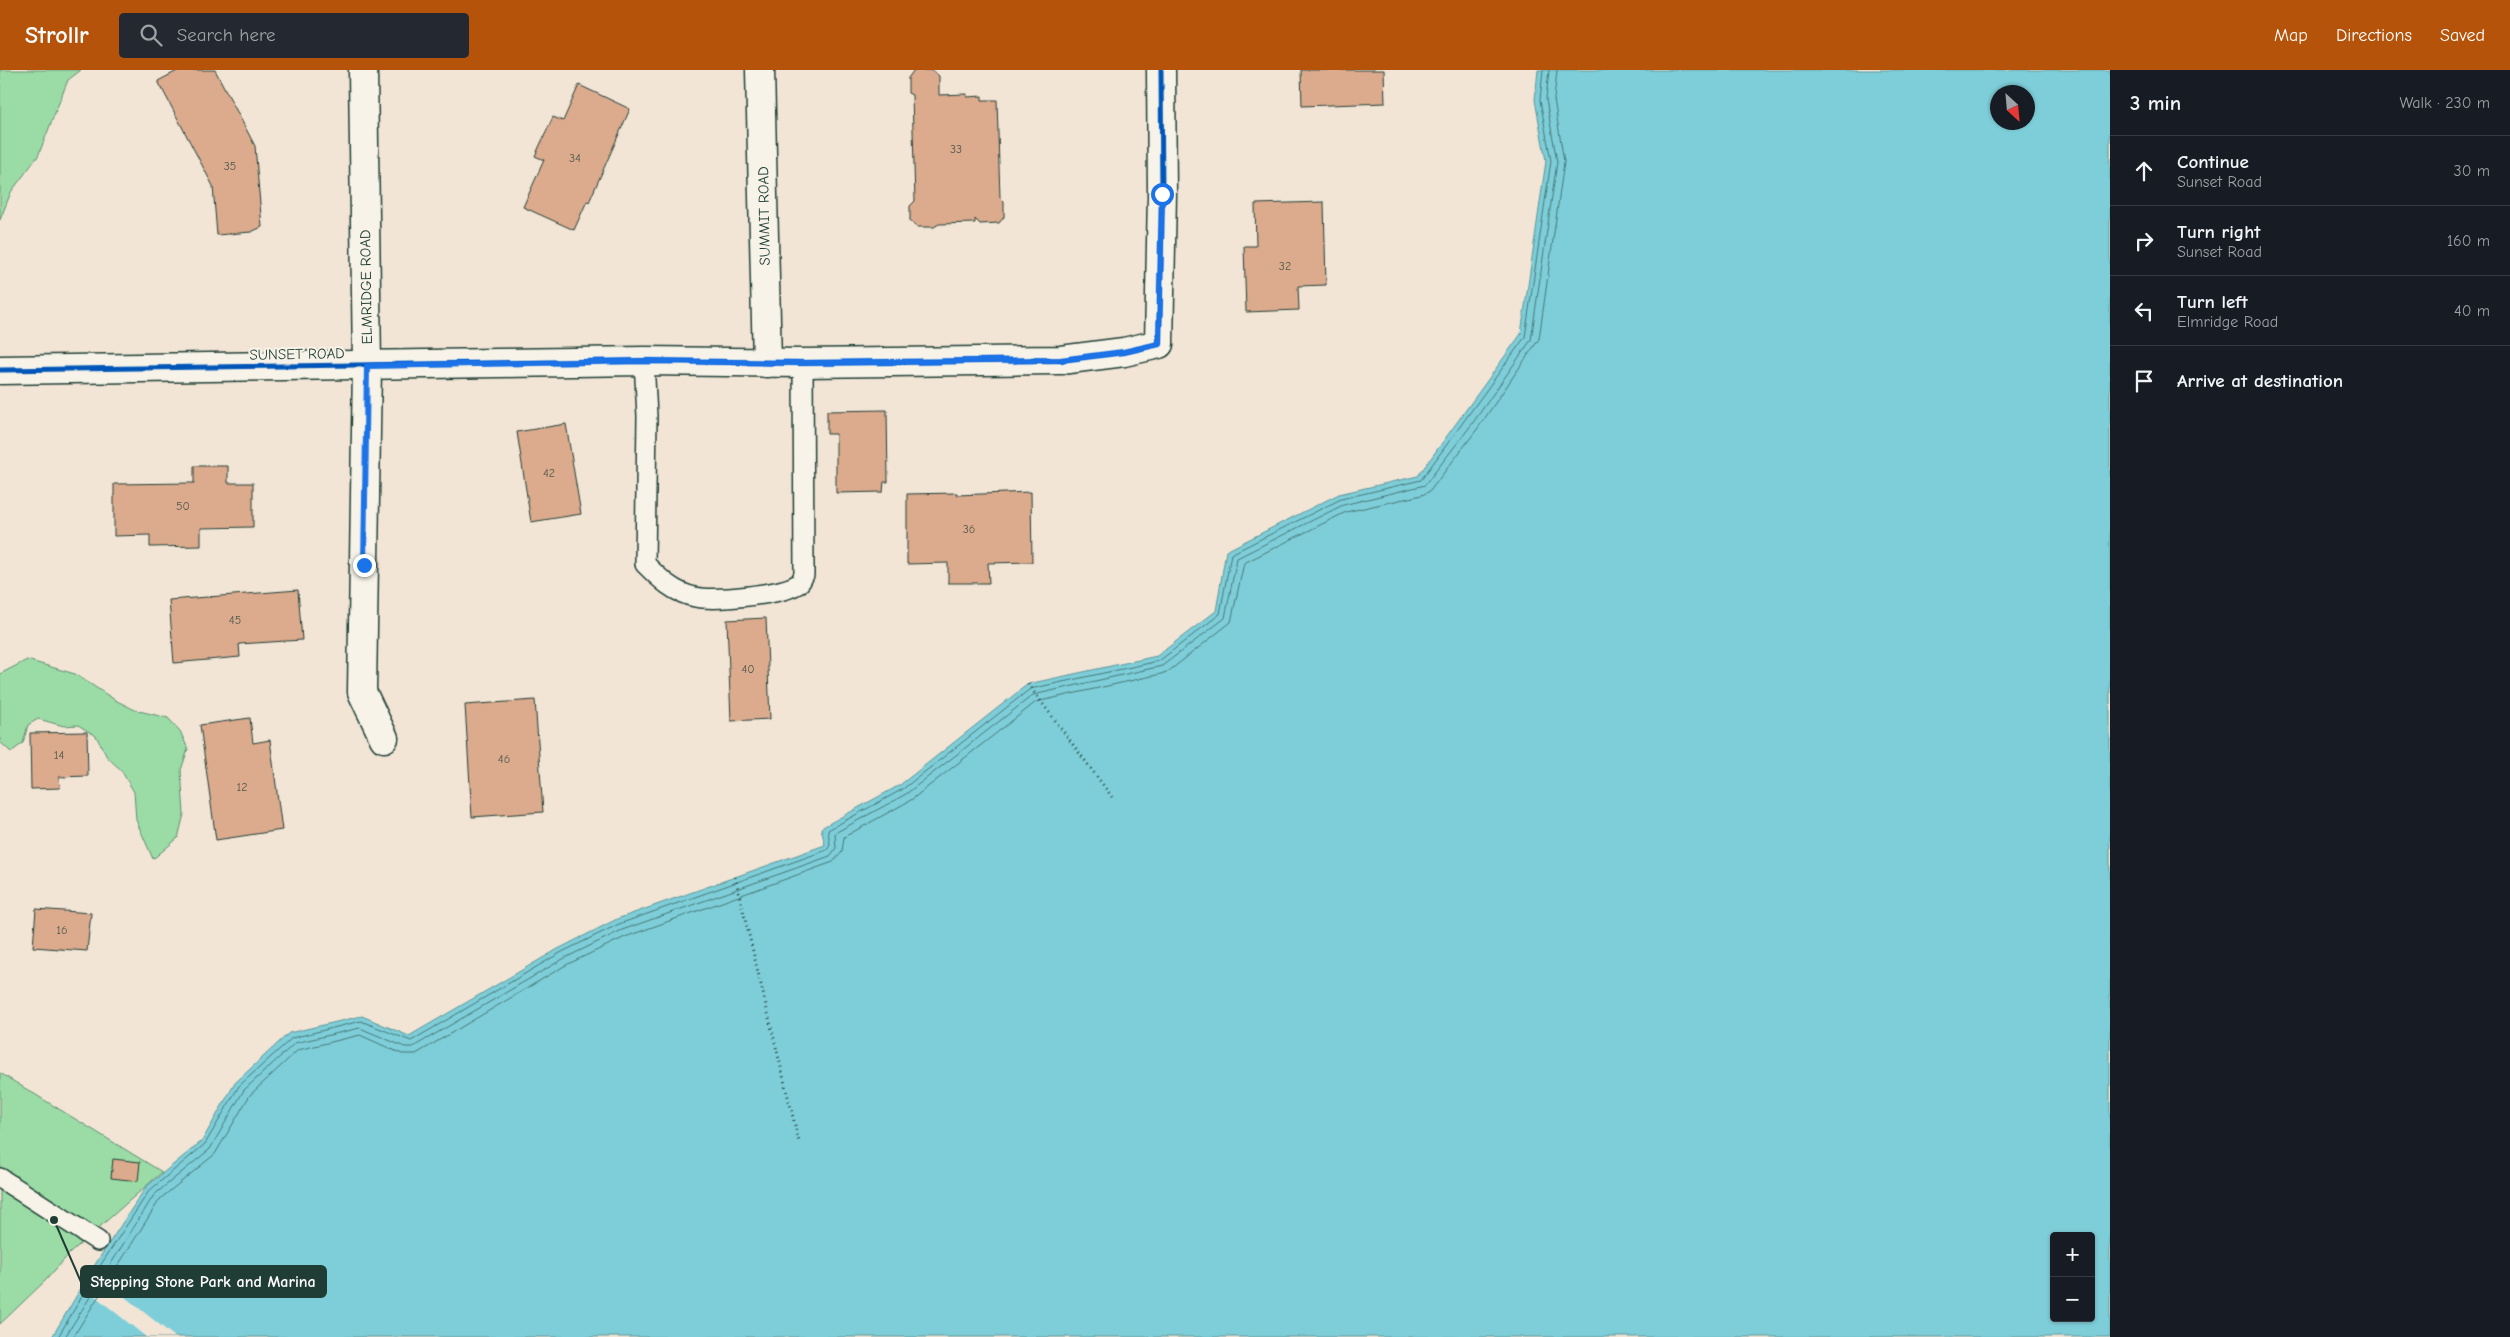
<!DOCTYPE html>
<html lang="en">
<head>
<meta charset="utf-8">
<style>
  body { margin:0; font-family:"Comic Neue",sans-serif; background:#242831; color:#f1f3f6 }
  .controls { position:absolute; right:15px; bottom:15px; display:grid; overflow:hidden; border-radius:5px; box-shadow:0 1px 4px #0004 }
  .controls button { width:45px; height:45px; display:grid; place-items:center; padding:0; border:0; border-bottom:1px solid #363941; background:#171b24; color:#f1f3f6; font:25px sans-serif }
  .compass { position:absolute; left:1990px; top:15px; width:45px; height:45px; border-radius:50%; background:#171b24; box-shadow:0 1px 4px #0004; rotate:154deg }
  .stop { position:absolute; width:15px; height:15px; margin:-11px; border:4px solid #1a73e8; border-radius:50%; background:#fff }
  .stop.end { background:#1a73e8; border-color:#fff; box-shadow:0 1px 5px #0008 }
  .list { margin:0; padding:0; list-style:none }
  h2 { display:flex; justify-content:space-between; align-items:center; height:65px; margin:0; padding:0 20px; font-size:21px }
  h2 small { font-size:16px; font-weight:400; color:#9ea1a6 }
  .list li { display:grid; grid-template-columns:32px 1fr auto; gap:15px; align-items:center; box-sizing:border-box; height:70px; padding:0 20px; border-top:1px solid #363941 }
  .list b { display:block; font-size:19px; white-space:nowrap }
  .list p { margin:0; font-size:16px; white-space:nowrap; color:#9ea1a6 }
  .list em { font-size:16px; font-style:normal; color:#9ea1a6 }
  .icon { flex:none; width:28px; height:28px; fill:none; stroke:currentColor; stroke-width:2; stroke-linecap:round; stroke-linejoin:round }
  .map { position:relative; flex:none; width:2110px; height:1267px; overflow:hidden }
  header { display:flex; align-items:center; gap:30px; box-sizing:border-box; height:70px; padding:0 25px; background:#b45309; color:#fff }
  header strong { font-size:24px }
  nav { display:flex; gap:28px; margin-inline-start:auto; font-size:18px }
  .search { width:350px; height:45px; background:#242831; display:flex; align-items:center; gap:12px; box-sizing:border-box; padding:0 18px; border-radius:5px; color:#9ea1a6; font-size:19px }
  main { display:flex }
  aside { flex:1; background:#171b24 }
  .map>svg:first-child { display:block }
  .green { fill:#9bdca6; stroke:#5d8c6d }
  .water { fill:#7eced9; stroke:#589497; fill-rule:evenodd }
  .pier { fill:#f2e5d6 }
  .lines { fill:none; stroke-linecap:round; stroke-linejoin:round }
  .shore { stroke:#457776; stroke-width:1 }
  .building { fill:#dcab8e; stroke:#1f3d34 }
  .lane-casing { stroke:#1f3d34; stroke-width:22 }
  .street-casing { stroke:#1f3d34; stroke-width:31 }
  .path { stroke:#1f3d34; stroke-width:3; stroke-dasharray:1 4; stroke-linecap:butt }
  .lane { stroke:#f7f3e8; stroke-width:19 }
  .street { stroke:#f7f3e8; stroke-width:28 }
  .cycleway-casing { stroke:#f7f3e8; stroke-width:8 }
  .cycleway { stroke:#0057b8; stroke-width:5 }
  .route { stroke:#1a73e8; stroke-width:6 }
  .labels { text-anchor:middle; dominant-baseline:central; stroke-width:4; stroke-linejoin:round; paint-order:stroke }
  .number-label { font-size:12px; fill:#4e584a }
  .street-label { font-size:15px; fill:#1f3d34; stroke:#f7f3e8 }
  .leader { fill:none; stroke:#1f3d34; stroke-width:2 }
  .callout-dot { fill:#1f3d34; stroke:#f7f3e8; stroke-width:2 }
  .callout { fill:#1f3d34; stroke:#1f3d34; stroke-width:2 }
  .callout-label { font-size:16px; text-anchor:middle; font-weight:bold; fill:#fff }
</style>
</head>
<body>
<header>
<strong>Strollr</strong>
<div class="search"><svg class="icon" aria-label="search" viewBox="0 0 24 24"><circle cx="10" cy="10" r="6"/><path d="M15 15l6 6"/></svg>Search here</div>
<nav><a>Map</a><a>Directions</a><a>Saved</a></nav>
</header>
<main>
<div class="map">
<svg width="2110" height="1267" viewBox="0 0 2110 1267">
  <rect width="100%" height="100%" fill="#f2e5d6"/>
  <filter id="ink" filterUnits="userSpaceOnUse"><feTurbulence type="fractalNoise" baseFrequency=".02" numOctaves="2"/><feDisplacementMap in="SourceGraphic" scale="10" xChannelSelector="R" yChannelSelector="G"/><feConvolveMatrix kernelMatrix="1 2 1 2 8 2 1 2 1" color-interpolation-filters="sRGB"/></filter>
  <g filter="url(#ink)">
    <g class="green">
      <path d="M0 0H81L68 10 38 86 11 122 0 150Z"/>
      <path d="M27 590 75 604 115 630 135 640 168 648 180 661 188 679 181 700 184 744 178 768 153 789 136 750 134 722 121 700 107 687 96 666 78 655 64 656 38 649 28 655 23 673 11 682 0 672V604Z"/>
      <path d="M0 1003 162 1102 70 1183 45 1211 0 1254Z"/>
    </g>
    <path class="water" d="M1538 0H2110V1267H52L96 1193 146 1117 202 1071 235 1013 289 963 362 946 409 966 558 879 617 849 825 775 821 758 900 715 1028 614 1157 586 1216 541 1226 481 1339 424 1418 406 1521 264 1546 91 1535 30ZM1998 22H2028V52H1998ZM2054 1166H2091V1248H2054Z"/>
    <path class="pier" d="M90 1199 175 1267H146L80 1214Z"/>
    <g class="lines">
      <g class="shore">
        <path d="M58 1267 100 1196 149 1121 205 1074 239 1016 292 968 361 951 411 971 560 883 619 854 827 780 830 775 828 760 903 719 1030 619 1159 591 1220 544 1231 484 1341 429 1421 410 1525 267 1551 91 1540 30 1543 0"/>
        <path d="M65 1267 154 1125 210 1079 244 1020 295 973 360 958 405 977H413L563 889 622 860 830 786 836 778 835 763 906 724 1033 625 1162 596 1225 548 1237 488 1343 435 1425 415 1472 354 1531 270 1557 92 1546 29 1549 0"/>
        <path d="M73 1267 160 1129 215 1084 250 1025 298 980 360 965 402 984H416L566 895 625 867 833 792 842 782 844 767 911 730 1036 632 1161 604 1169 601 1231 552 1244 493 1346 442 1422 425 1430 421 1478 358 1539 269 1564 92 1554 29 1557 0"/>
      </g>
    </g>
    <g class="building">
      <path d="M179 0H215L255 76 262 157 251 162 217 165 213 116 158 11Z"/>
      <path d="M914 0H932L939 6V25L967 24V27L982 26V30H997L1000 128 1004 132V147L999 153 980 154 975 149V153L939 154 934 157H918L910 151V136L915 131 912 25 908 23V8Z"/>
      <path d="M1301 0H1384L1385 33 1302 36Z"/>
      <path d="M579 15 630 39 589 132 587 131 574 160 523 137 544 90 535 86 553 47 563 51Z"/>
      <path d="M1324 132 1326 215 1298 216 1299 240 1246 242 1244 176H1256L1255 134Z"/>
      <path d="M887 340 888 412H884L883 422 836 423V364H827V341Z"/>
      <path d="M566 354 581 444 531 452 517 362Z"/>
      <path d="M194 396H228V413H253V457L201 458V476L150 477V465L114 466V414L194 413Z"/>
      <path d="M1031 422 1032 492 988 493 989 513H948V493L907 494V424L957 423V425Z"/>
      <path d="M298 520 302 570 239 574 240 587 174 593 169 530Z"/>
      <path d="M766 548 770 649 731 651 727 550Z"/>
      <path d="M535 630 543 742 472 747 465 635Z"/>
      <path d="M250 648 253 673 270 670 282 760 216 770 200 655Z"/>
      <path d="M87 662 88 706 59 707 60 718 31 719 30 663Z"/>
      <path d="M36 839 91 843 87 881 33 877Z"/>
      <path d="M113 1089 140 1092 138 1111 111 1108Z"/>
    </g>
    <g class="lines">
      <g class="lane-casing">
        <g id="lane">
          <path d="M644 291 647 346 645 494C660 509 674 523 695 527 715 531 781 525 798 514 801 512 802 508 804 505L803 293"/>
          <path d="M0 1108 98 1171"/>
        </g>
      </g>
      <g class="street-casing">
        <g id="street">
          <path d="M363 0 367 296 362 622 384 668"/>
          <path d="M760 0 767 293"/>
          <path d="M0 300 644 291 803 293 1061 290 1124 282 1159 274 1162 124 1161 0"/>
        </g>
      </g>
      <g class="path">
        <path d="M1028 614 1112 727"/>
        <path d="M735 807 799 1072"/>
      </g>
      <use href="#lane" class="lane"/>
      <use href="#street" class="street"/>
      <g class="cycleway-casing">
        <path id="cycleway" d="M0 300 644 291 803 293 1061 290 1124 282 1159 274 1162 124 1161 0"/>
      </g>
      <use href="#cycleway" class="cycleway"/>
    </g>
  </g>
  <g class="lines" filter="url(#ink)">
    <path class="route" d="M364 495 367 296 644 291 803 293 1061 290 1124 282 1159 274 1162 124"/>
  </g>
  <g class="labels">
    <g class="number-label">
      <text x="956" y="79">33</text>
      <text x="575" y="88">34</text>
      <text x="230" y="96">35</text>
      <text x="1285" y="196">32</text>
      <text x="549" y="403">42</text>
      <text x="183" y="436">50</text>
      <text x="969" y="459">36</text>
      <text x="235" y="550">45</text>
      <text x="748" y="599">40</text>
      <text x="59" y="685">14</text>
      <text x="504" y="689">46</text>
      <text x="242" y="717">12</text>
      <text x="62" y="860">16</text>
    </g>
    <g class="street-label">
      <text transform="translate(764 146) rotate(-91)">SUMMIT ROAD</text>
      <text transform="translate(366 217) rotate(-91)">ELMRIDGE ROAD</text>
      <text transform="translate(297 284) rotate(-1)">SUNSET ROAD</text>
    </g>
  </g>
  <path class="leader" d="M54 1150L81 1212"/>
  <circle class="callout-dot" cx="54" cy="1150" r="5"/>
  <rect class="callout" x="81" y="1196" width="245" height="31" rx="5"/>
  <g class="callout-label">
    <text x="203" y="1217">Stepping Stone Park and Marina</text>
  </g>
</svg>
<div class="controls">
<button>+</button>
<button>−</button>
</div>
<svg class="compass" viewBox="-18 -18 36 36"><path d="M0-13l5 13h-10z" fill="#e53935"/><path d="M0 13l5-13h-10z" fill="#9ea1a6"/></svg>
<div class="stop" style="left:1162px;top:124px"></div>
<div class="stop end" style="left:364px;top:495px"></div>
</div>
<aside>
<h2>3 min<small>Walk · 230 m</small></h2>
<ul class="list">
<li><svg class="icon" aria-label="ahead" viewBox="0 0 24 24"><path d="M12 20V5M6 11l6-6 6 6"/></svg><div><b>Continue</b><p>Sunset Road</p></div><em>30 m</em></li>
<li><svg class="icon" aria-label="right" viewBox="0 0 24 24"><path d="M7 20v-9h11M14 6l5 5-5 5"/></svg><div><b>Turn right</b><p>Sunset Road</p></div><em>160 m</em></li>
<li><svg class="icon" aria-label="left" viewBox="0 0 24 24"><path d="M17 20v-9H6M10 6l-5 5 5 5"/></svg><div><b>Turn left</b><p>Elmridge Road</p></div><em>40 m</em></li>
<li><svg class="icon" aria-label="arrive" viewBox="0 0 24 24"><path d="M6 21V4h12l-3 4 3 4H6"/></svg><div><b>Arrive at destination</b></div></li>
</ul>
</aside>
</main>
</body>
</html>
